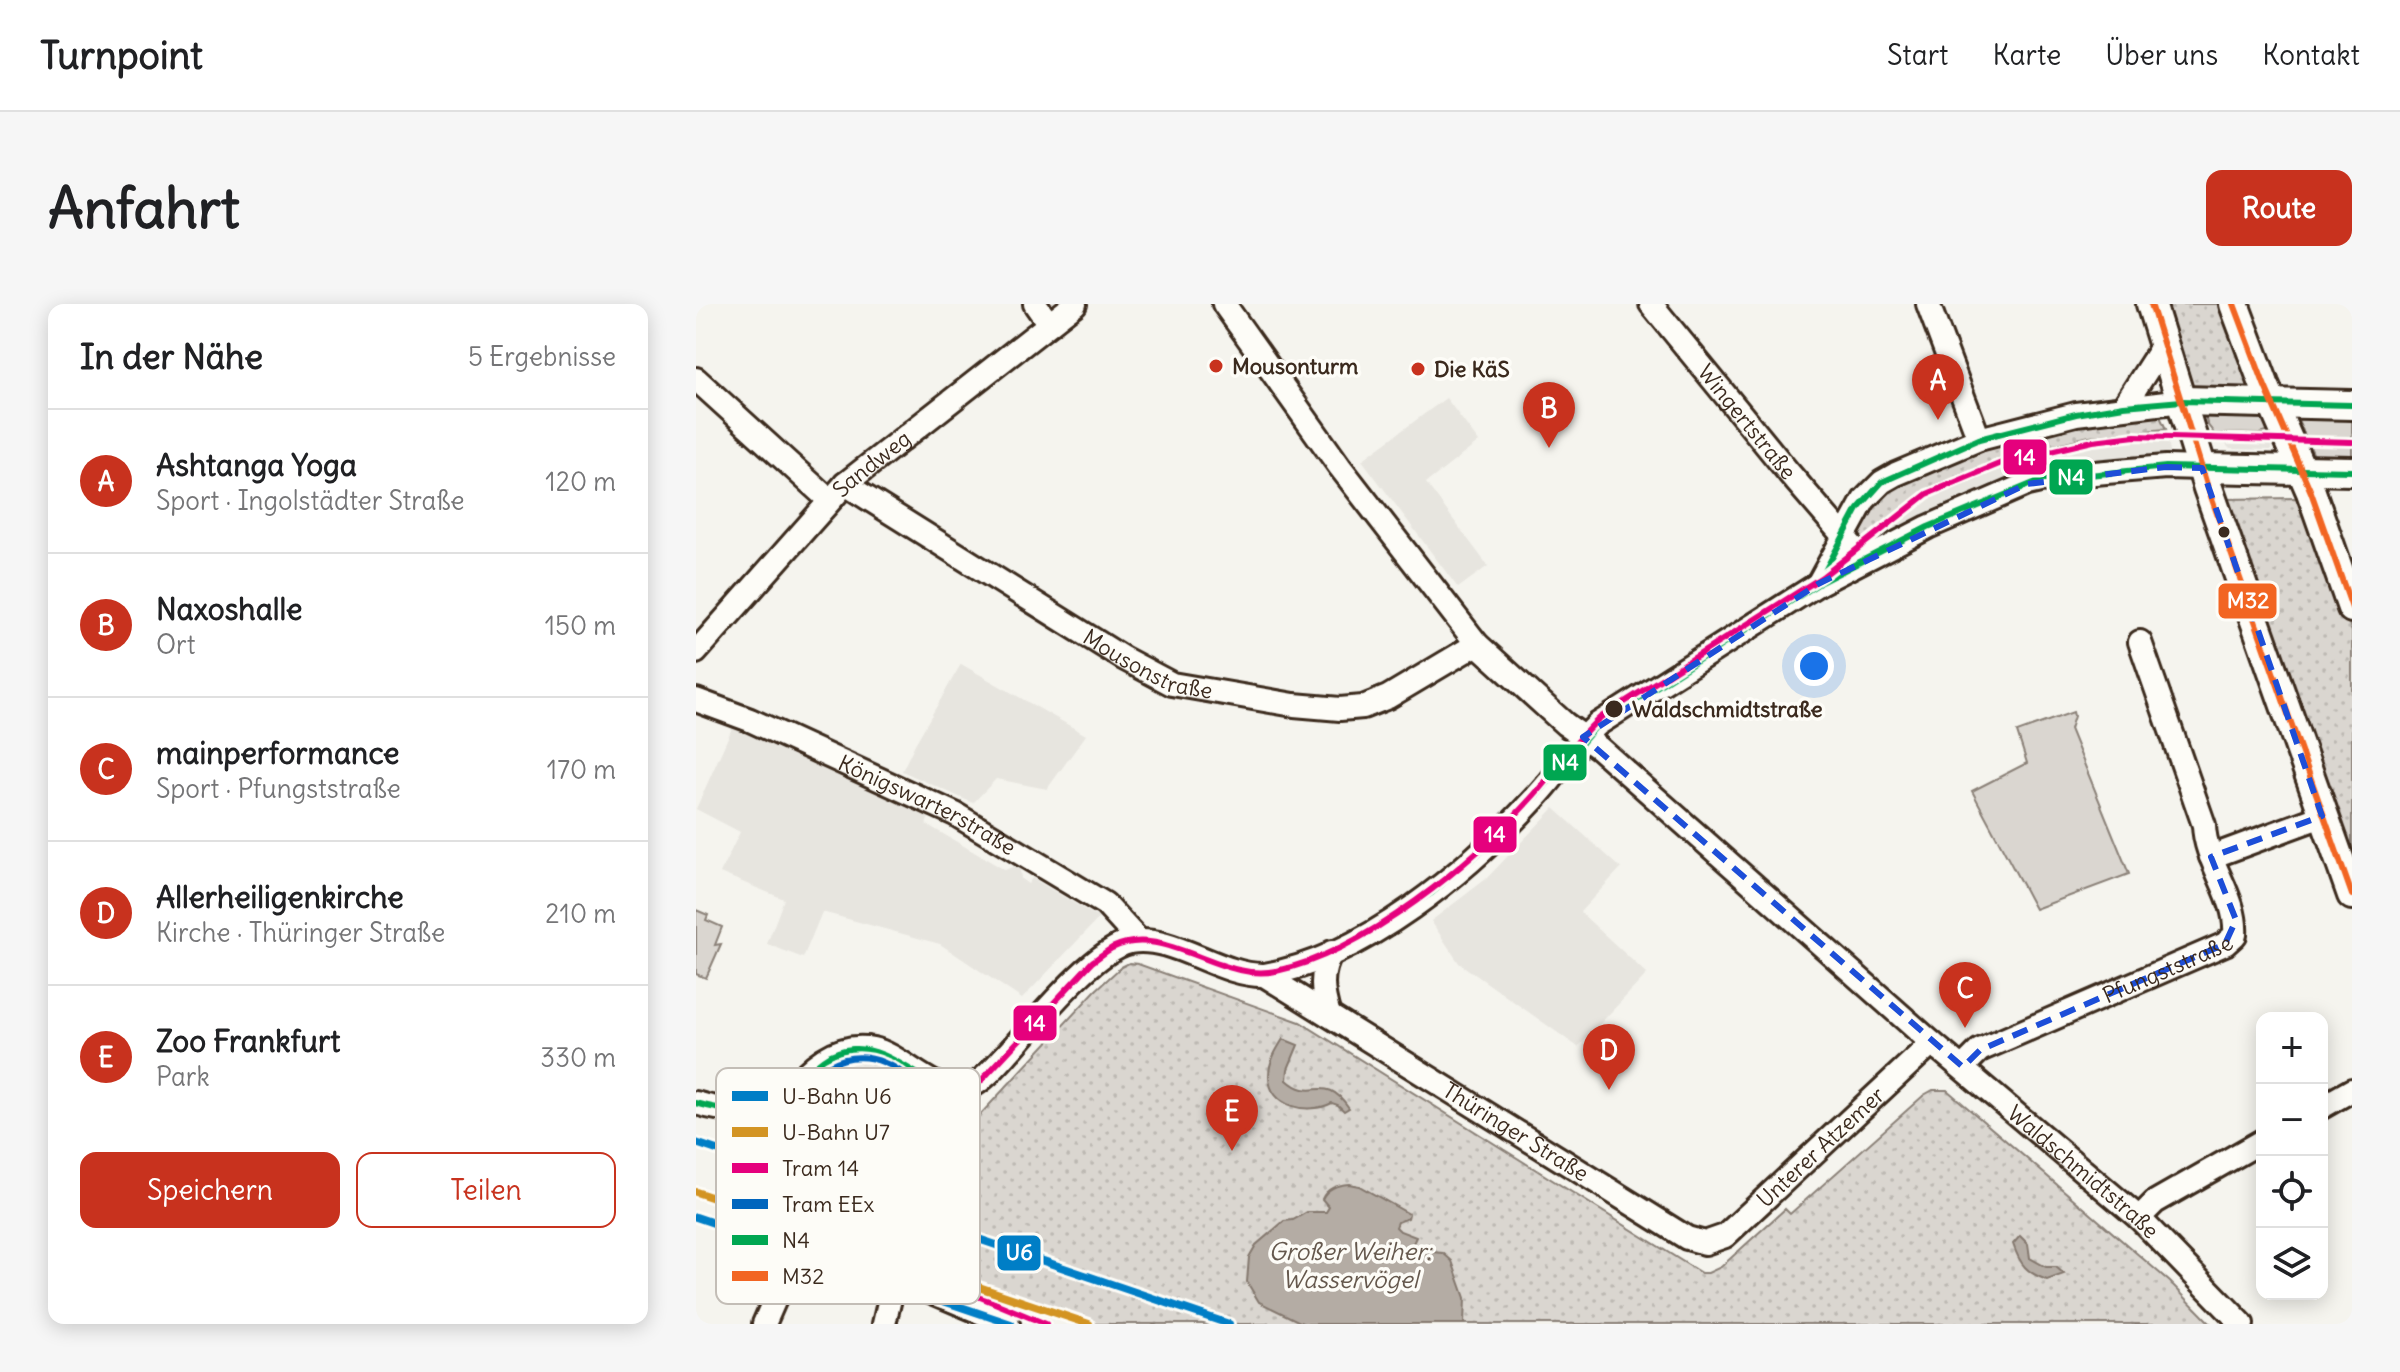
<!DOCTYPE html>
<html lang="de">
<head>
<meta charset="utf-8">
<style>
  body { margin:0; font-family:Delius,sans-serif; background:#f6f6f6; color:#202124 }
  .controls { position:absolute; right:24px; bottom:24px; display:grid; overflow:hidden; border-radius:16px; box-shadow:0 4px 20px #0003 }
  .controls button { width:72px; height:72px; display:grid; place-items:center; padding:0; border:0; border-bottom:2px solid #e0e0e0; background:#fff; color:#202124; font:40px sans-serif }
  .you { position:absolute; left:1118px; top:362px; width:28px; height:28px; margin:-20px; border:6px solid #fff; border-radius:50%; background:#1a73e8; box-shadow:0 0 0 12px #1a73e833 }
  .badge { display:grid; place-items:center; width:52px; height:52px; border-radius:50%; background:#c8321e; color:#fff; font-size:26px; font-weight:700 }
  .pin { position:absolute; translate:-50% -66px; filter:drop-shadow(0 2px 4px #0008) }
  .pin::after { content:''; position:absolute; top:42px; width:28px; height:24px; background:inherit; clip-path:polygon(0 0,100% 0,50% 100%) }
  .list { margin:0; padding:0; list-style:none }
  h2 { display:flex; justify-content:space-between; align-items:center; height:104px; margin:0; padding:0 32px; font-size:34px }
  h2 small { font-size:26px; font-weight:400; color:#757577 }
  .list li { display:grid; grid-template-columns:52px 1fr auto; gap:24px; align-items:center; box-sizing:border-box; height:144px; padding:0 32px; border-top:2px solid #e0e0e0 }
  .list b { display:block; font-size:30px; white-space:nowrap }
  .list p { margin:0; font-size:26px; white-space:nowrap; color:#757577 }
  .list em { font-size:26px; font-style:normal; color:#757577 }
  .actions { display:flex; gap:16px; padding:24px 32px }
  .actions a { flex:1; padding:18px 0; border:2px solid #c8321e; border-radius:16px; text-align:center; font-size:28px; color:#c8321e }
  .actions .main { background:#c8321e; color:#fff }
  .icon { flex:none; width:44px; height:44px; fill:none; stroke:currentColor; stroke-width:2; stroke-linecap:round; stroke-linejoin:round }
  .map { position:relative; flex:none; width:1656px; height:1020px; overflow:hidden; border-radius:16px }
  header { display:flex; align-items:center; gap:48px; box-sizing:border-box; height:112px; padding:0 40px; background:#fff; border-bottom:2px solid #e0e0e0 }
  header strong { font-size:38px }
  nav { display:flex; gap:44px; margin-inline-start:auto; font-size:28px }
  .intro { display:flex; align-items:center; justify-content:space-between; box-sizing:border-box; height:192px; padding:0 48px }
  h1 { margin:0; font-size:56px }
  .button { padding:20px 36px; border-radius:16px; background:#c8321e; color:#fff; font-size:28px; font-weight:700 }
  main { display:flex; gap:48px; padding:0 48px }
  aside { flex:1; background:#fff; border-radius:16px; box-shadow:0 4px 20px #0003 }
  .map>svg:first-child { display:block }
  .built { fill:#e7e5df }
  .grass { fill:#dad6d0; stroke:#8a8077; stroke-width:2 }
  .park { fill:url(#park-dots); stroke:#8a8077; stroke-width:2 }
  .water { fill:#b4aca4; stroke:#84786e; stroke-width:2 }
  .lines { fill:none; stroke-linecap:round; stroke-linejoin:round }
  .minor-casing { stroke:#3b2a1e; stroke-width:28 }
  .major-casing { stroke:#3b2a1e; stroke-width:34 }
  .minor { stroke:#fdfcf7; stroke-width:22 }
  .major { stroke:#fdfcf7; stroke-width:28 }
  .bus-1-casing { stroke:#fdfcf7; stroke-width:12 }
  .bus-2-casing { stroke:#fdfcf7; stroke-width:12 }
  .bus-1 { stroke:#00a651; stroke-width:6 }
  .bus-2 { stroke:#f26522; stroke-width:6 }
  .tram-1-casing { stroke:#fdfcf7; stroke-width:12 }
  .tram-2-casing { stroke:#fdfcf7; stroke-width:12 }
  .tram-1 { stroke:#e5007d; stroke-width:6 }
  .tram-2 { stroke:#0065bd; stroke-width:6 }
  .metro-1-casing { stroke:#fdfcf7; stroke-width:14 }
  .metro-2-casing { stroke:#fdfcf7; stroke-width:14 }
  .metro-1 { stroke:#007ec6; stroke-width:8 }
  .metro-2 { stroke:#d39423; stroke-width:8 }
  .marked { fill:none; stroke:#1d4ed8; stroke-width:6; stroke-dasharray:16 10; stroke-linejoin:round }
  .poi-dot { fill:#c8321e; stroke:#fdfcf7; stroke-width:3 }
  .bus-dot { fill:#3b2a1e; stroke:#fdfcf7; stroke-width:3 }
  .labels { text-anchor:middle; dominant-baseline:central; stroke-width:7; stroke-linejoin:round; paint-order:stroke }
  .poi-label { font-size:22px; font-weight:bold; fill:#3b2a1e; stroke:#fdfcf7; text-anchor:start }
  .street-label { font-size:22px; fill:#3b2a1e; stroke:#fdfcf7 }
  .stop-label { font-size:22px; font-weight:bold; fill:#3b2a1e; stroke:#fdfcf7; text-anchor:start }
  .water-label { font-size:24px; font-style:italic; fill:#65584d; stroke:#fdfcf7 }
  .key { fill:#fdfcf7; stroke:#c3bdb6; stroke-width:2 }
  .key-label { font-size:22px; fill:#3b2a1e }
  .line-badge { stroke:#fdfcf7; stroke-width:3 }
  .badge-label { font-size:22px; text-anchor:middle; font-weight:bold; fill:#fff }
</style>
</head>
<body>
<header>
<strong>Turnpoint</strong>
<nav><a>Start</a><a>Karte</a><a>Über uns</a><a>Kontakt</a></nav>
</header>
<div class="intro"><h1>Anfahrt</h1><a class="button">Route</a></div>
<main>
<aside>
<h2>In der Nähe<small>5 Ergebnisse</small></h2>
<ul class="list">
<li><span class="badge">A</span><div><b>Ashtanga Yoga</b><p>Sport · Ingolstädter Straße</p></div><em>120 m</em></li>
<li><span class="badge">B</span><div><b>Naxoshalle</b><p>Ort</p></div><em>150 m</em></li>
<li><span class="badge">C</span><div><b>mainperformance</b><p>Sport · Pfungststraße</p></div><em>170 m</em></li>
<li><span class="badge">D</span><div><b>Allerheiligenkirche</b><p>Kirche · Thüringer Straße</p></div><em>210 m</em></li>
<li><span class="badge">E</span><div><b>Zoo Frankfurt</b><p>Park</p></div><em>330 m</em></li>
</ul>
<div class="actions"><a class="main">Speichern</a><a>Teilen</a></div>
</aside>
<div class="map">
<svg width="1656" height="1020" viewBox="0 0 1656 1020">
  <defs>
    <pattern id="park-dots" width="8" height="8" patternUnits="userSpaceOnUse" patternTransform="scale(2)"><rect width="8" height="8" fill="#dad6d0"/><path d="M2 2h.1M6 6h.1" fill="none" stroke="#bcb8b2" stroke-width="1.8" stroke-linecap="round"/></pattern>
  </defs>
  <rect width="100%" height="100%" fill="#f5f4ee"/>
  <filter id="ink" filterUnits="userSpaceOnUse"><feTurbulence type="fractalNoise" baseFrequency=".0125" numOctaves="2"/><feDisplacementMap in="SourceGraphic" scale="16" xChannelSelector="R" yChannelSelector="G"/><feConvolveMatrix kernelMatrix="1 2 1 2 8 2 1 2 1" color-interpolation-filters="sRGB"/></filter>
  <g filter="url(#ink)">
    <g class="built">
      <path d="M750 94 783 138 730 179 792 262 762 284 666 156Z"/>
      <path d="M1470 125 1475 153 1387 161 1176 246 1166 235 1233 184 1306 154 1393 132Z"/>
      <path d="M1571 128 1576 139 1575 146 1534 145 1518 129 1564 130Z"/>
      <path d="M265 360 390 431 351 485 300 475 277 499 206 467 219 440Z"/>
      <path d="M37 422 234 511 230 520 309 566 319 562 324 565 325 575 332 580 336 574 403 614 326 695 244 640 126 608 107 654 71 640 88 595 24 569 44 528 0 505Z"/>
      <path d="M858 504 925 564 884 608 951 670 882 743 763 659 735 617 790 575Z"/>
      <path d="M160 759 185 762 207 777 224 803 229 831H220L219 820 182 771 171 769 160 768 120 792 100 822 93 816 113 786 125 775 137 767Z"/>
    </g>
    <g class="grass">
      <path d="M1509 110 1564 112 1570 120 1571 128 1564 130 1518 129 1511 120Z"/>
      <path d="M1605 112H1656V156H1620L1602 116Z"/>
      <path d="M1377 408 1378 412 1374 425 1433 570 1339 605 1276 487 1331 459 1321 428Z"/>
      <path d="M0 606 12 611 10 616 26 623 19 641 25 640 10 674 0 670Z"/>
    </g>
    <g class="park">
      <path d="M1466 0H1527L1561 88 1499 90Z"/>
      <path d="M1459 102 1470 125 1393 132 1306 154 1233 184 1166 235 1160 229 1166 213 1197 177 1286 140Z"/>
      <path d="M1608 194 1656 328V565L1529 195Z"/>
      <path d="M433 659 442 660 604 718 1005 969H1012L1025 963 1089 905 1094 910 1228 791 1237 786H1251L1474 978 1515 1020H382L371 1011 263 971 259 967 257 962 232 953 269 827 399 687 425 663Z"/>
    </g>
    <g class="water">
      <path d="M587 735 602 741 592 765 591 776C617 800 628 767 653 804L648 807 642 801 636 799C613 811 572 804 573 771 573 758 580 746 587 735Z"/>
      <path d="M653 880 663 882 713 910 712 914 702 918 700 923 704 927 720 933 714 946 747 949 756 957 769 994 768 1020H608L563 998 551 978 553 953 560 941 588 917 597 916 611 908H630L633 903 626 895C631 884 641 881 653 880Z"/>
      <path d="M1324 932 1332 940 1334 954 1350 963H1360L1368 970 1351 976C1331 969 1324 961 1317 940Z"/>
    </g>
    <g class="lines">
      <g class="minor-casing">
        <g id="minor">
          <path d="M339 0 353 20"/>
          <path id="s1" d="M528 0 644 163 781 340 869 420 903 444 1236 739 1443 914 1546 1020"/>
          <path id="s2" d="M955 0 1093 169 1156 242"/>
          <path d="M1232 0 1283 135"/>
          <path d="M0 75 133 196"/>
          <path d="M1428 102 1469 38"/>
          <path id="s3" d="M149 180 427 354 476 380 598 401 644 405 667 403 692 393 781 340"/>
          <path d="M1122 280 1168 196 1186 178 1200 170 1283 135 1380 110 1486 97"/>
          <path id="s4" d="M0 348 149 180 379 0"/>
          <path id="s5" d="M0 396 54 416 259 510 409 600 443 637"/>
          <path d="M1515 553 1626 512"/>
          <path d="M568 671C667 655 773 566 839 494 862 470 878 442 902 420L1122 280 1232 223 1331 180 1366 172 1410 168 1470 163 1506 164"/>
          <path d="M633 711C626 688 623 670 636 648"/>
          <path id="s6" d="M1267 763 1284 746 1529 640 1539 631C1542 593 1509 559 1508 521L1444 338"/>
          <path d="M0 799C29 808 60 811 88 794"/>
          <path d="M1626 803 1656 786"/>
          <path d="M228 842 240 800"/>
          <path d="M207 880 226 899"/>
          <path d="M1443 914 1459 898 1566 837"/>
          <path d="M193 950 220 929C221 889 249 848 268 815"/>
          <path d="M68 1020 104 938"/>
          <path d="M188 1020 199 973"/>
          <path id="s7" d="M312 1020 225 983 113 942C90 930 77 911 70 887 65 869 64 838 70 821 74 809 83 800 91 791 112 764 139 738 177 745 207 751 245 798 274 783 288 776 299 763 310 751 337 722 397 646 434 638 477 630 523 672 568 671L991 934 1009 939 1029 932 1236 739"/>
        </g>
      </g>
      <g class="major-casing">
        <g id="major">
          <path d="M1455 0 1512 184 1656 591"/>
          <path d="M1538 0 1568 80 1615 188 1656 304"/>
          <path d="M1486 97 1656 101"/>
          <path d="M1506 164 1656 167"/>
        </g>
      </g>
      <use href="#minor" class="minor"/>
      <use href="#major" class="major"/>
      <g class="bus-1-casing">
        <g id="bus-1">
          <path d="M1117 282 1232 223 1345 176 1470 163 1656 167"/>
          <path d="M0 799C27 807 65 814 89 793 111 773 124 747 157 745 200 742 237 795 271 783 276 781 282 777 287 774L401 655 427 640 456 638 534 666 568 671 608 660 677 627 736 589 790 544 839 494 902 420 1122 280 1162 205 1186 178 1283 135 1380 110 1428 102 1486 97 1656 101"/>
        </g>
      </g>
      <g class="bus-2-casing">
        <g id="bus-2">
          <path d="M1455 0 1512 184 1656 591"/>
          <path d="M1538 0 1568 80 1615 188 1656 304"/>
        </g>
      </g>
      <use href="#bus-1" class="bus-1"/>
      <use href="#bus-2" class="bus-2"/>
      <g class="tram-1-casing">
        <path id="tram-1" d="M350 1020 209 962 197 948 193 922 231 843 255 809 396 658C402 654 409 648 416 644 468 618 524 679 580 667 669 648 778 558 838 491 861 465 879 436 905 413L1126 273 1231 190 1308 158 1397 137 1439 132 1656 138"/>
      </g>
      <g class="tram-2-casing">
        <path id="tram-2" d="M196 961C167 950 123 944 101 920 50 863 107 724 189 759 202 764 214 774 221 786 257 855 192 893 207 944"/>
      </g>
      <use href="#tram-1" class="tram-1"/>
      <use href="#tram-2" class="tram-2"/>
      <g class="metro-1-casing">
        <g id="metro-1">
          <path d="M0 839 533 1020"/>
          <path d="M0 913 315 1020"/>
        </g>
      </g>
      <g class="metro-2-casing">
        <path id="metro-2" d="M0 888 393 1020"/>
      </g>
      <use href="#metro-1" class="metro-1"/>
      <use href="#metro-2" class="metro-2"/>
    </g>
  </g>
  <path class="marked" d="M1470 163 1506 164 1626 512 1515 553 1540 616 1529 640 1284 746 1267 763 887 433 1122 280 1331 180Z"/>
  <g class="poi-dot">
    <circle cx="520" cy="62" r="8"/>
    <circle cx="722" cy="65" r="8"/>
  </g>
  <g class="bus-dot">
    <circle cx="1528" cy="228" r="7"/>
    <circle cx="918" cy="405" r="10"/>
  </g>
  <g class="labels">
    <g class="poi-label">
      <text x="536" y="62">Mousonturm</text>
      <text x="738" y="65">Die KäS</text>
    </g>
    <g class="street-label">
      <text stroke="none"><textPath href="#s2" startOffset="152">Wingertstraße</textPath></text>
      <text stroke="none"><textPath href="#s4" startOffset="258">Sandweg</textPath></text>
      <text stroke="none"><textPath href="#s3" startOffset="354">Mousonstraße</textPath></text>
      <text stroke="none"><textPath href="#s5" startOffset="254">Königswarterstraße</textPath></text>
      <text stroke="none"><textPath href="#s6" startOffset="228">Pfungststraße</textPath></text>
      <text stroke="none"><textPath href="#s7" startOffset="1254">Thüringer Straße</textPath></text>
      <text stroke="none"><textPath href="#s7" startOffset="1626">Unterer Atzemer</textPath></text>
      <text stroke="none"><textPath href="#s1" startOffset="1228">Waldschmidtstraße</textPath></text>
    </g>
    <g class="stop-label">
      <text x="936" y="405">Waldschmidtstraße</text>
    </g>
    <g class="water-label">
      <text x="654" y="947">Großer Weiher:<tspan x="654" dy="28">Wasservögel</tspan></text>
    </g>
  </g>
  <rect x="20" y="764" width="264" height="236" rx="12" class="key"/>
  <rect x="36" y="787" width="36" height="10" fill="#007ec6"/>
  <rect x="36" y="823" width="36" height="10" fill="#d39423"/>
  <rect x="36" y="859" width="36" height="10" fill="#e5007d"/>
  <rect x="36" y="895" width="36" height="10" fill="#0065bd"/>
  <rect x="36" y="931" width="36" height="10" fill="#00a651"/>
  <rect x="36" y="967" width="36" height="10" fill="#f26522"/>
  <g class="key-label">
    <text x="86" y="800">U-Bahn U6</text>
    <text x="86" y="836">U-Bahn U7</text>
    <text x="86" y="872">Tram 14</text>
    <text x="86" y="908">Tram EEx</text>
    <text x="86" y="944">N4</text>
    <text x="86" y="980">M32</text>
  </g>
  <g class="line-badge">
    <rect x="1306" y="134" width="46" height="38" rx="8" fill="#e5007d"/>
    <rect x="1352" y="154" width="46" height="38" rx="8" fill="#00a651"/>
    <rect x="1521" y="278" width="61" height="38" rx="8" fill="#f26522"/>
    <rect x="846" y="439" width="46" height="39" rx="8" fill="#00a651"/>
    <rect x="776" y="511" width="46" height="39" rx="8" fill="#e5007d"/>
    <rect x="316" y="700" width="46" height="38" rx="8" fill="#e5007d"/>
    <rect x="300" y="930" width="46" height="38" rx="8" fill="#007ec6"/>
  </g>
  <g class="badge-label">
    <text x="1329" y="161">14</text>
    <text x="1375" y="181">N4</text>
    <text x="1552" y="304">M32</text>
    <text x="869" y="466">N4</text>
    <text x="799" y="538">14</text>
    <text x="339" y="727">14</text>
    <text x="323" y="956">U6</text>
  </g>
</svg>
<div class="controls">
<button>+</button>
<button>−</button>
<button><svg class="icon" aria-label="locate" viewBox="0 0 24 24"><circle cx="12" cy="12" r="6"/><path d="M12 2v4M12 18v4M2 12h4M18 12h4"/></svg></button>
<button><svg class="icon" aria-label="layers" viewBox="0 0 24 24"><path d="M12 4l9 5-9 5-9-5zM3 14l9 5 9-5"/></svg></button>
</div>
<div class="you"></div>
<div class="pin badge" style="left:1242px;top:116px">A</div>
<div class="pin badge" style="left:853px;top:144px">B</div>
<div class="pin badge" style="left:1269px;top:724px">C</div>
<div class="pin badge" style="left:913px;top:786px">D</div>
<div class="pin badge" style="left:536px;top:847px">E</div>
</div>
</main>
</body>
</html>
